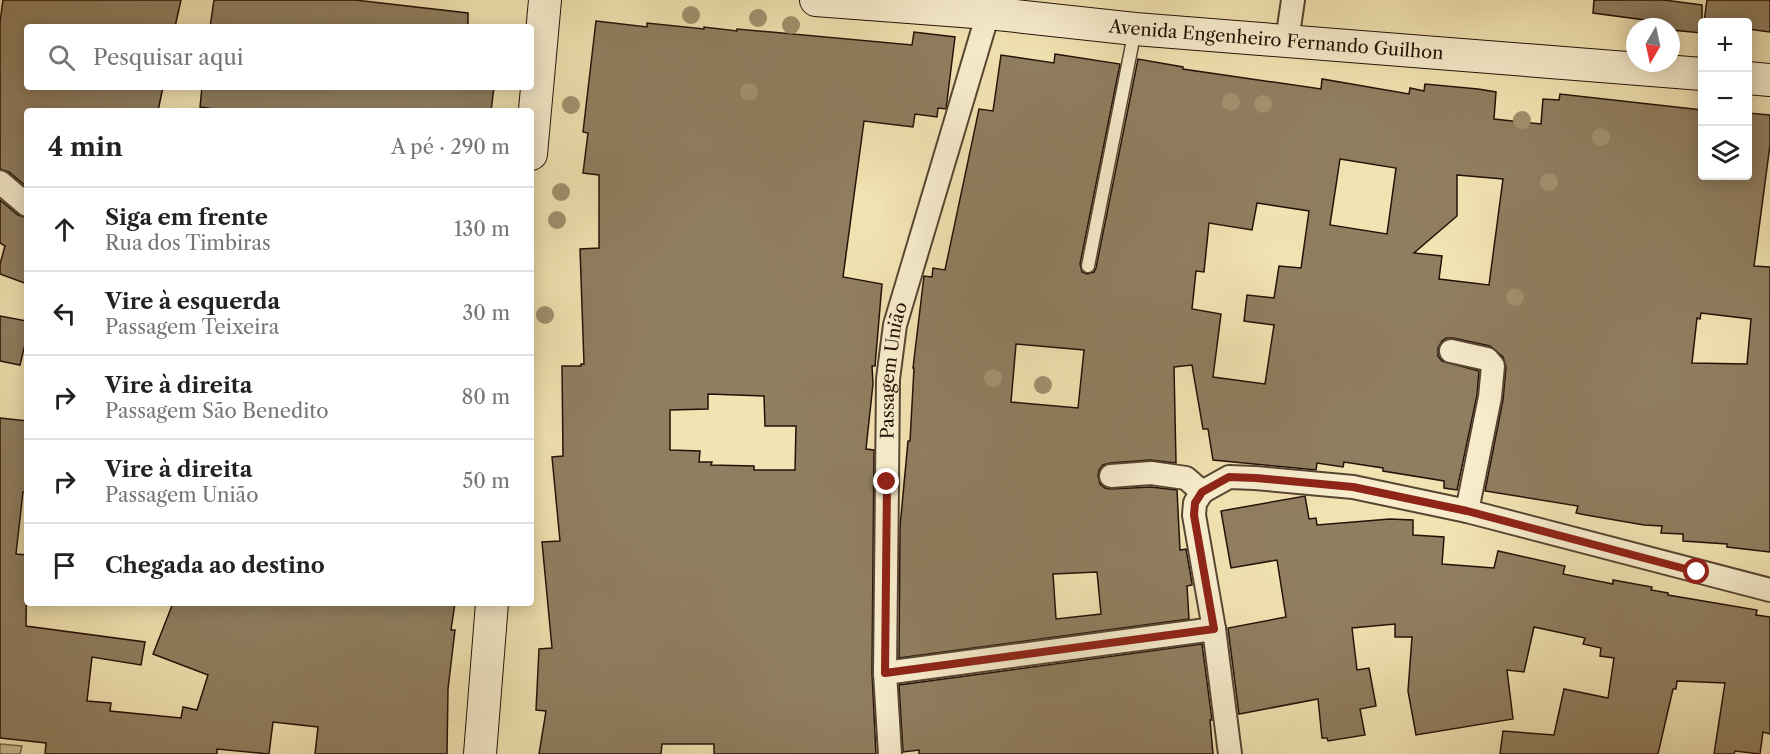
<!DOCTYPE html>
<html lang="pt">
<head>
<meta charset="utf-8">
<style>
  body { margin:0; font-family:"Libre Caslon Text",serif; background:#f2f2f2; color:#222 }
  .controls { position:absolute; right:18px; top:18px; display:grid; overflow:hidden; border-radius:6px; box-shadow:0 3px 15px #0003 }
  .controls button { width:54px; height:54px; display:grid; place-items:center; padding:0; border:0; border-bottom:2px solid #e0e0e0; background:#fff; color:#222; font:30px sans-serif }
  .compass { position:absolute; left:1626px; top:18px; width:54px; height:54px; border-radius:50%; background:#fff; box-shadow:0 3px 15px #0003; rotate:189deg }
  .stop { position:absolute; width:18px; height:18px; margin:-14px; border:4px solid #8f2418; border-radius:50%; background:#fff }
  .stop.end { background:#8f2418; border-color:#fff; box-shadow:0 2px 6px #0008 }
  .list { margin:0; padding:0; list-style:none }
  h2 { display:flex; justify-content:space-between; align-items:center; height:78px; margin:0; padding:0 24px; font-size:26px }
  h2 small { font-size:20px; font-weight:400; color:#767676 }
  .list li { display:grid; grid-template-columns:39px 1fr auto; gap:18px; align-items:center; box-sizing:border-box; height:84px; padding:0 24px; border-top:2px solid #e0e0e0 }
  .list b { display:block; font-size:22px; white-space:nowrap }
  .list p { margin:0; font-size:20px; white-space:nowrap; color:#767676 }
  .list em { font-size:20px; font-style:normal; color:#767676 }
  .icon { flex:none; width:33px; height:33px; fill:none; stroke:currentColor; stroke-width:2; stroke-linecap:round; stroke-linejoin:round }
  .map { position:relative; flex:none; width:1770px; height:754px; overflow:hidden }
  .search { position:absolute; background:#fff; box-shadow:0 3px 15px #0003; left:24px; top:24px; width:510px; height:66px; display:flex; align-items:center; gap:15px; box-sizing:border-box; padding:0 21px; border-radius:6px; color:#767676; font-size:22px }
  .panel { position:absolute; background:#fff; box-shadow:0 3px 15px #0003; left:24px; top:108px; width:510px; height:498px; border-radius:6px }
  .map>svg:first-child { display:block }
  .green { fill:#cfbf95; stroke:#7a684e; stroke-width:1.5 }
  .building { fill:#907e60; stroke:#251107; stroke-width:1.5; fill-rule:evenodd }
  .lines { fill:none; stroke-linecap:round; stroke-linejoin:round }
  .lane-casing { stroke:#584632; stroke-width:15 }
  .street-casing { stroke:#584632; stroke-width:26 }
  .secondary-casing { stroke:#251107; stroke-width:34 }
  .lane { stroke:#f7edcd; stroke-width:12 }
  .street { stroke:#f7edcd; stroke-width:22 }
  .secondary { stroke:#f7edcd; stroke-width:32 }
  .tree { fill:#a2916f }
  .route { stroke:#8f2418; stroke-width:8 }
  .labels { text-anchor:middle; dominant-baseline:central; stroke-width:5; stroke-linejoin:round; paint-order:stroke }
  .street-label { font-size:18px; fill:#251107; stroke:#f7edcd }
</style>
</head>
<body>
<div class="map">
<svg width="1770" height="754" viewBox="0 0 1770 754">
  <rect width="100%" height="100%" fill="#f2e3b2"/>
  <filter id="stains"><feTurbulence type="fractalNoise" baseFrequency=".00333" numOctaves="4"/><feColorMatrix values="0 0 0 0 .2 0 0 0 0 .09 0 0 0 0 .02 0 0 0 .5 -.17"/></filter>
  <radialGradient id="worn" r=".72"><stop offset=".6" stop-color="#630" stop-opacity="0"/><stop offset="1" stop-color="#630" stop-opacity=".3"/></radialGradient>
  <path class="green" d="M0 744 22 746 20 754H0Z"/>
  <g class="building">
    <path d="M3 0H181L175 27H27V87H163L158 111H27V187L9 172 0 169V22Z"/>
    <path d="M214 0H355L468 13V27H210Z"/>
    <path d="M1594 0H1664L1702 5V33L1671 30V27L1645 23V20L1593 13Z"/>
    <path d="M1707 0H1770V32L1748 29 1749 22H1704Z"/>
    <path d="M596 21 647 27V23L704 29V27L737 31V29L771 32 912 45 914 32 955 37 946 109 938 108 937 117 915 114 913 127 864 121 843 277 882 284 875 366H872L873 384 866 449 874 450 872 673 876 754H714V744H662L661 754H539L546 711 536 710 539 649 552 648 542 542 560 541 552 457 563 456 562 366H581V364H584L580 249 599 248V175L583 173 588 133 583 132ZM708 394 764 396 765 426H796L795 470H754V466L711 465 712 462H699L700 451 670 450V410L708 409Z"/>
    <path d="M1055 54 1120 64 1080 264 1082 272 1087 274 1094 272 1096 268 1138 59 1183 67V69L1321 89 1322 79 1409 94 1410 88 1424 91 1425 84 1478 89 1496 92 1494 119 1541 124 1543 99 1559 100 1560 94 1702 110V176H1748V113L1770 115V145L1754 266 1770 267V552L1727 547V544L1683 541V534L1661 533 1662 526 1644 525 1586 515 1576 513 1578 506 1485 491 1503 400 1506 367 1503 357 1490 346 1453 338H1446L1442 341 1438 348V356L1442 361 1479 371 1477 395 1457 490 1444 488V481L1383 471V468L1344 462 1343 467 1317 463 1316 470 1213 460 1208 429H1203L1192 365 1174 367 1176 463 1150 460 1110 463 1103 465 1099 470 1098 476 1100 484 1105 488 1111 489 1151 487 1177 490 1180 550 1186 549 1192 583V585L1187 586 1189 619 899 658 900 527 908 441H910L914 368H913L924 276 932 277 933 268 945 270 979 109 993 111 1001 55 1054 63ZM1340 159 1396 168 1387 234 1330 225ZM1457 175 1503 179 1489 285 1439 279 1442 256 1414 253 1457 216ZM1257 203 1309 211 1301 268 1279 266 1274 298 1247 295 1244 321 1274 325 1265 384 1213 377 1221 314 1192 309 1196 271 1204 272 1209 223 1252 230ZM1701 313 1751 319 1747 364 1692 363 1697 318 1700 319ZM1016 344 1084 350 1078 408 1011 402ZM1097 572 1101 614 1056 619 1053 574Z"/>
    <path d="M202 87H494L491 111H228L200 107Z"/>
    <path d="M0 200 18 215 27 218V284L0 274V264L5 246 0 243Z"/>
    <path d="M0 316 27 321V336L20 365 0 361Z"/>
    <path d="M0 418 27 421V492H23L16 554 27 555 26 626 145 642 141 665 92 657 87 701 111 703 110 711 181 718 183 707 197 710 208 675 153 654 173 603H455L451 630H455L448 689 447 754H315L318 727 273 722 269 754 217 749V754H45L46 743 0 738Z"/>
    <path d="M1305 496 1309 519 1316 518 1317 525 1390 519 1413 520V535L1444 537 1442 564 1494 568 1498 551 1565 566 1563 574 1613 584V580L1652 587 1651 590 1668 593V595L1757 610 1756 615 1770 617V734L1763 732 1760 754 1735 751 1734 754H1714L1725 683 1677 681 1676 689H1673L1658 754H1500L1503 731 1554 735 1564 689 1608 698 1614 658 1600 656 1601 648 1583 644 1585 638 1534 627 1524 672 1507 670 1513 719 1416 735 1408 691 1412 637H1395V624L1352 628 1357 670 1369 668 1376 706 1360 709 1365 735 1328 741 1327 738H1322L1318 699 1239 714 1228 628 1286 617 1277 560 1231 568 1221 511Z"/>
    <path d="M1202 644 1212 720H1210L1213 754H919V750L903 752 899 685Z"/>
  </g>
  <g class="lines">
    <g class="lane-casing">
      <path id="lane" d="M1088 266 1135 30"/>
    </g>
    <g class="street-casing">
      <g id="street">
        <path d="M1287 41 1293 0"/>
        <path d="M0 182 27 205"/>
        <path d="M1451 351 1487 359 1493 366 1490 397 1467 511"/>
        <path d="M1111 476 1151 473 1186 478 1202 492 1229 477 1255 478 1353 487 1467 511 1770 590"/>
        <path d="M1202 492 1195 503 1194 515 1214 629 1230 754"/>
        <path d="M885 673 1214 629"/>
        <path id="s1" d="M890 754 885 673 887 482 888 379 895 325 992 0"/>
      </g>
    </g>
    <g class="secondary-casing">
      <g id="secondary">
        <path id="s2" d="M816 0 988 13 1135 29 1702 74"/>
        <path d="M1748 78 1770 80"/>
        <path d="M531 154 545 0"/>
        <path d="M480 754 492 603"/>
      </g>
    </g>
    <use href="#lane" class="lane"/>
    <use href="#street" class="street"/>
    <use href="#secondary" class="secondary"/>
  </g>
  <g class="tree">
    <circle cx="691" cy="15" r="9"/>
    <circle cx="758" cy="18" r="9"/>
    <circle cx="791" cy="25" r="9"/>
    <circle cx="749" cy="92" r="9"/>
    <circle cx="1231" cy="102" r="9"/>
    <circle cx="1263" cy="104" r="9"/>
    <circle cx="571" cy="105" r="9"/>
    <circle cx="1522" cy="120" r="9"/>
    <circle cx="1601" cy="137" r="9"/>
    <circle cx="1549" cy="182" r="9"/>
    <circle cx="561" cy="192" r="9"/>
    <circle cx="557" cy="220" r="9"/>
    <circle cx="1515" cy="297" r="9"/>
    <circle cx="545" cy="315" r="9"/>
    <circle cx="993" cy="378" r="9"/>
    <circle cx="1043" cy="385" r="9"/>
  </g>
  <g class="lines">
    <path class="route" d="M887 482 885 673 1214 629 1194 515 1195 503 1202 492 1229 477 1256 478 1353 487 1467 511 1697 572"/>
  </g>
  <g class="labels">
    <g class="street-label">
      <text stroke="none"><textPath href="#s2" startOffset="462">Avenida Engenheiro Fernando Guilhon</textPath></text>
      <text stroke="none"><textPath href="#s1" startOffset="384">Passagem União</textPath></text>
    </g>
  </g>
  <rect width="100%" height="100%" filter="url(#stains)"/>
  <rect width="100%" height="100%" fill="url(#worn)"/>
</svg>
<div class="controls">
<button>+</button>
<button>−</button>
<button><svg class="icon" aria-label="layers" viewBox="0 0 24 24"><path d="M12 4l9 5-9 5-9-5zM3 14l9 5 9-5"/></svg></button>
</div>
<svg class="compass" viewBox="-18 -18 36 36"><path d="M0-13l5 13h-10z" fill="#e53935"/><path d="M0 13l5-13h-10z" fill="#767676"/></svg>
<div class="stop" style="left:1697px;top:572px"></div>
<div class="stop end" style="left:887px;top:482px"></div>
<div class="search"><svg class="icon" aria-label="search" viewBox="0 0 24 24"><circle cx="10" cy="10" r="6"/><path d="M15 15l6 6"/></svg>Pesquisar aqui</div>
<section class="panel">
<h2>4 min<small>A pé · 290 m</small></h2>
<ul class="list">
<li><svg class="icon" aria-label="ahead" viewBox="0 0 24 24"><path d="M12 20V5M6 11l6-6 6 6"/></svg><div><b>Siga em frente</b><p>Rua dos Timbiras</p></div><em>130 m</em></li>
<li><svg class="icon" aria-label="left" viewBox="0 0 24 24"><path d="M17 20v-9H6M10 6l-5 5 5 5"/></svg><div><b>Vire à esquerda</b><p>Passagem Teixeira</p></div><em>30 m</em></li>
<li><svg class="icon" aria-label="right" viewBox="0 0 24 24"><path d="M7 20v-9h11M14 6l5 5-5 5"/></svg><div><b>Vire à direita</b><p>Passagem São Benedito</p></div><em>80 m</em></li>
<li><svg class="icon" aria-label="right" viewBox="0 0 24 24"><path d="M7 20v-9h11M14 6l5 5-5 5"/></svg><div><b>Vire à direita</b><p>Passagem União</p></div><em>50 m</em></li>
<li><svg class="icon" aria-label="arrive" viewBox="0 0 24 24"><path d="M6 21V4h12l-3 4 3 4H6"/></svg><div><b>Chegada ao destino</b></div></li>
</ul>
</section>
</div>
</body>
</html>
